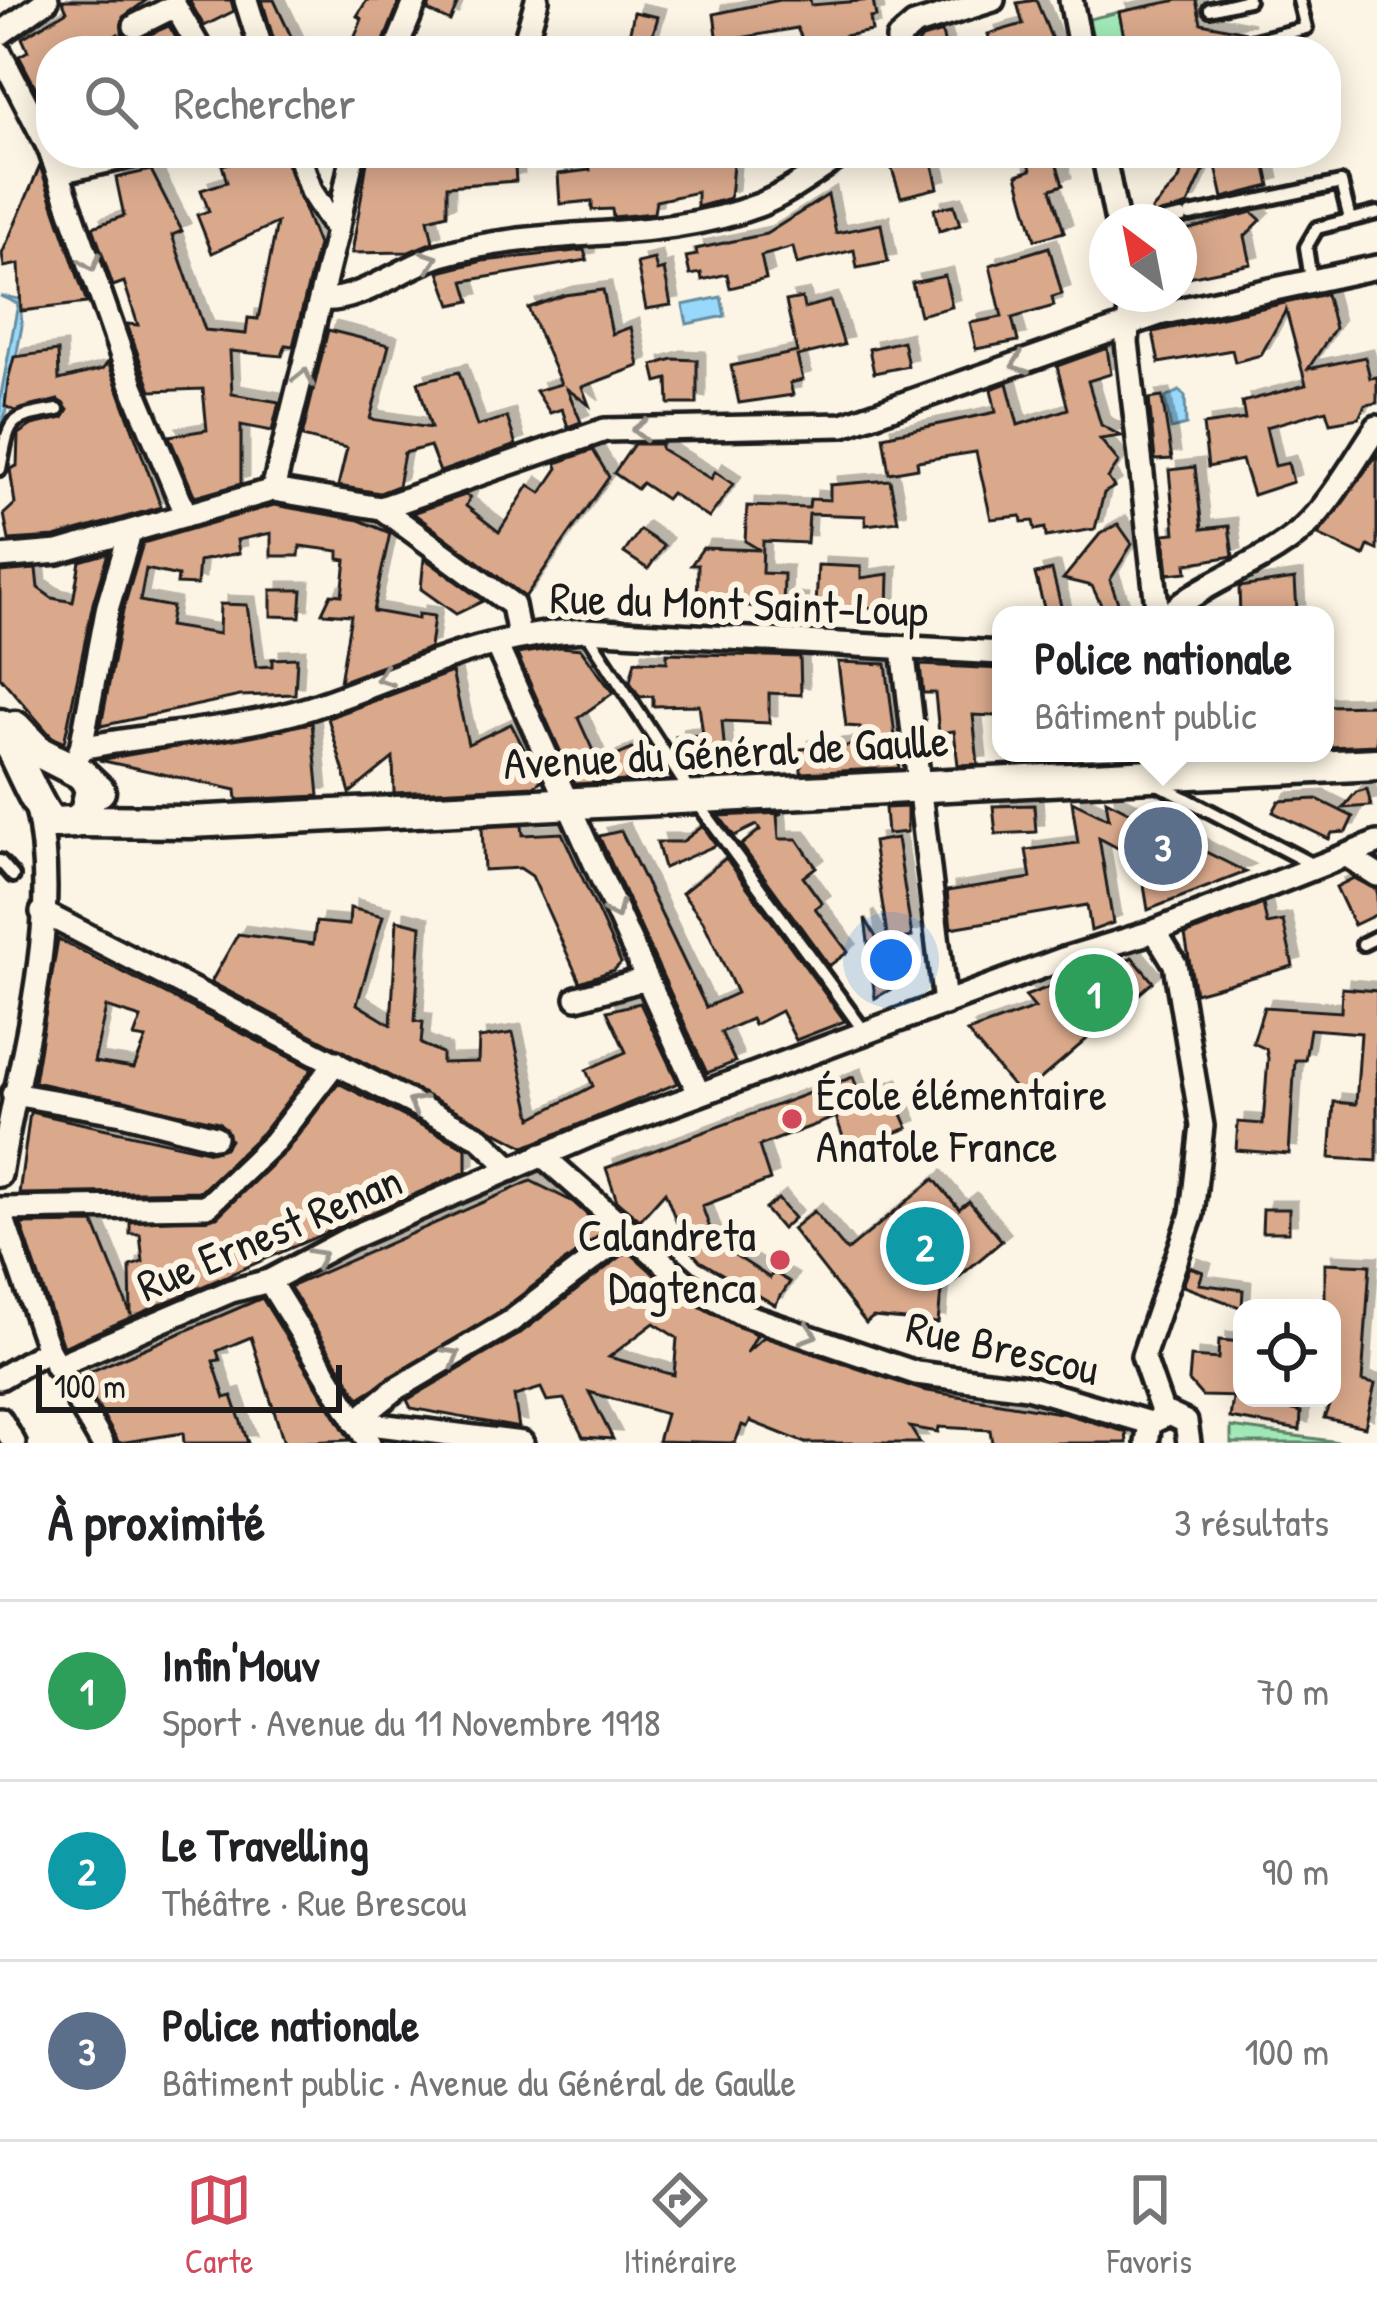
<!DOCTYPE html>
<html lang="fr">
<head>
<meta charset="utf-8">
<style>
  body { margin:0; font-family:"Patrick Hand",sans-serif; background:#f6f6f6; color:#202124 }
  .controls { position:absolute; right:36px; bottom:36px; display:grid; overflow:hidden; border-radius:24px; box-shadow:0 6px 30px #0003 }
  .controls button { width:108px; height:108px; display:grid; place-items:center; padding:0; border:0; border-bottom:3px solid #e0e0e0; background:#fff; color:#202124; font:60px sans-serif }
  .compass { position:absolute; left:1089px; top:204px; width:108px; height:108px; border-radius:50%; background:#fff; box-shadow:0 6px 30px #0003; rotate:328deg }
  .scale { position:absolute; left:36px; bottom:30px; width:306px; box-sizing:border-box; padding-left:12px; border:6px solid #1c1c1c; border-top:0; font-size:33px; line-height:42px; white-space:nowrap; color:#1c1c1c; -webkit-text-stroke:9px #fcf5e5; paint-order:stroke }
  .you { position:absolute; left:891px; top:960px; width:42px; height:42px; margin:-30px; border:9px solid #fff; border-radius:50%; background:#1a73e8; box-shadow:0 0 0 18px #1a73e833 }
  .badge { display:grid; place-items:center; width:78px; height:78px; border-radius:50%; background:#d1495b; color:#fff; font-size:39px; font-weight:700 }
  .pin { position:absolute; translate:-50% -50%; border:6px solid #fff; box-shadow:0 3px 12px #0006 }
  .popup { position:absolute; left:992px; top:606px; width:342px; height:156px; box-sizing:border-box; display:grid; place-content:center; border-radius:24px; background:#fff; filter:drop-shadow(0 3px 9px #0005); font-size:39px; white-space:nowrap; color:#757577 }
  .popup b { font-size:45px; color:#202124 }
  .popup::after { content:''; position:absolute; left:50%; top:100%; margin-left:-24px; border:24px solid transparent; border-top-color:#fff }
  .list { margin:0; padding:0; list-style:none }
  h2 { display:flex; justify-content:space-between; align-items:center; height:156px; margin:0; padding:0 48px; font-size:51px }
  h2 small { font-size:39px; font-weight:400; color:#757577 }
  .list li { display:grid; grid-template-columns:78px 1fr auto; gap:36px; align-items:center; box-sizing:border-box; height:180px; padding:0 48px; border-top:3px solid #e0e0e0 }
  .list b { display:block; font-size:45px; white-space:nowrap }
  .list p { margin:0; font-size:39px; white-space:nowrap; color:#757577 }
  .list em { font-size:39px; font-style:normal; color:#757577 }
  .icon { flex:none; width:66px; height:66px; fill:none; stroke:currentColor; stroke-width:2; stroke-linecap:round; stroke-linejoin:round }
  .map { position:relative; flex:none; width:1377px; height:1443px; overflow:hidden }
  .search { position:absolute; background:#fff; box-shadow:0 6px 30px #0003; left:36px; right:36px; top:36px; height:132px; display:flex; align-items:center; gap:30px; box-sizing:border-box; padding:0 42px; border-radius:48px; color:#757577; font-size:45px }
  .sheet { height:696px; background:#fff }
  nav { display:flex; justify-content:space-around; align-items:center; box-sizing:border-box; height:168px; border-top:3px solid #e0e0e0; background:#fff; font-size:33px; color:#757577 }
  nav a { display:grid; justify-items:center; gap:6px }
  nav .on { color:#d1495b }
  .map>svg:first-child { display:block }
  .green { fill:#a2ebb9; stroke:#5f846a; stroke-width:3 }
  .water { fill:#98d8fa; stroke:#668da1; stroke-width:3 }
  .building { fill:#daa98c; stroke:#1c1c1c; stroke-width:3; fill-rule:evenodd; filter:url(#shadow) }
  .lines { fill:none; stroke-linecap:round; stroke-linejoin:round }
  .service-casing { stroke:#1c1c1c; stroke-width:20 }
  .minor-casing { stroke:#1c1c1c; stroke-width:30 }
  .secondary-casing { stroke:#1c1c1c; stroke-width:39 }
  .service { stroke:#fcf5e5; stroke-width:10 }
  .minor { stroke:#fcf5e5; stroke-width:21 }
  .secondary { stroke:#fcf5e5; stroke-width:30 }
  .oneway { stroke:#97938b }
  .poi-dot { fill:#d1495b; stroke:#fcf5e5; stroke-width:4.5 }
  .labels { text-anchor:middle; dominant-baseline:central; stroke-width:12; stroke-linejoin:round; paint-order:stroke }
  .street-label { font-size:45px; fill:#1c1c1c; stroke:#fcf5e5 }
  .poi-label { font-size:45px; fill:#1c1c1c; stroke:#fcf5e5; text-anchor:start }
</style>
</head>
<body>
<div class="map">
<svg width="1377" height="1443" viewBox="0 0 1377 1443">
  <defs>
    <filter id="shadow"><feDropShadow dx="8" dy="-8" stdDeviation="0" flood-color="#0004"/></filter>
  </defs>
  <rect width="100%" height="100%" fill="#fcf5e5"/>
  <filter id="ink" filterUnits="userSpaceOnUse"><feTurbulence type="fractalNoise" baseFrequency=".00833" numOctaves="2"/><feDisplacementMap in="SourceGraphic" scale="24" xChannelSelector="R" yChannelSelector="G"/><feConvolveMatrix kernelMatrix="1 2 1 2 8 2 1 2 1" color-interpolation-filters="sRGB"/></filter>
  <g filter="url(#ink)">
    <g class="green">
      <path d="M1119 12 1127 51H1096L1089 19Z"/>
      <path d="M1231 1427 1346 1443H1231Z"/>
    </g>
    <g class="water">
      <path d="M0 296 20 299 22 326 0 441V400L18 304Z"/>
      <path d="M721 297 725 316 687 324 683 305Z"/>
      <path d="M1179 391 1185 396 1186 425 1171 429 1165 398Z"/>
    </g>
    <g class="building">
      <path d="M62 0H147L123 17 122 34 135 41 169 26 184 51H127L118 34 91 51H51V117L19 56 28 51 22 38 67 11Z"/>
      <path d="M189 0H231L234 11 204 26Z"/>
      <path d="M262 0H274L298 51H277Z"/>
      <path d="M367 0H400L380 51 354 39 362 19 357 16Z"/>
      <path d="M431 0H459L450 21 428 11Z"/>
      <path d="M780 0H810L811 5 873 0 876 17 870 18 872 31 844 36 846 51H808L797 28 718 42 714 14Z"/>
      <path d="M1036 0 1055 47 992 51 988 34 1023 24 1017 3Z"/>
      <path d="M1178 0H1196L1201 23 1246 32 1154 51H1127L1119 12Z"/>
      <path d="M634 12 658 17 648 51H626Z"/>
      <path d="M942 32 946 51H913L922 38Z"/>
      <path d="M228 153H283L318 245 293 346 286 345 282 356 230 351 232 394 279 402 272 431 241 425V484L195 497 169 436 207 430 203 389 151 391 127 324 138 325 124 282 113 286 93 227 124 216 116 178 151 170 182 231 172 235 205 330 246 334 248 318 258 319 277 223 212 253 197 215 209 211 201 190 227 182 222 165 230 163Z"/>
      <path d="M514 153 516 181 447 186V214L428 219 433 242 409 252 352 253 368 156Z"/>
      <path d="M588 153H608L609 162 672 153H734L730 198 697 207V192L656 201 654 213 613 217 612 209 592 210V201L560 204 558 174 590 170Z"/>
      <path d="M930 153 938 188 901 197 888 157Z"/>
      <path d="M1027 153H1061L1056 162 1063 185 1051 189 1064 232 1035 240 1017 175 1031 170Z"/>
      <path d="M1187 153H1212L1188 205 1153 217 1152 210 1179 180Z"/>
      <path d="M1213 153H1263L1270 186 1223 198Z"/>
      <path d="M40 166 87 303 21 311 19 264 4 267 2 254Z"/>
      <path d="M828 195 836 233 881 224 888 262 857 268 854 250 797 264 793 247 761 256 766 279 730 288 727 274 702 280 701 273 690 275 686 257 697 255 696 249 766 234Z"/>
      <path d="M954 205 960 225 939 231 934 209Z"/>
      <path d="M1252 212 1261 220 1245 236 1251 264 1179 279V232Z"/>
      <path d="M1049 247 1062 294 1052 297 1054 306 1012 318 1018 341 976 349 970 323 1002 317 990 265Z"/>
      <path d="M584 250 587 260 464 281 470 301 451 305 439 272 483 261Z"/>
      <path d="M654 259 657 271 664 269 671 305 646 309 637 263Z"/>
      <path d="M945 276 952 307 920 315 912 283Z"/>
      <path d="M603 290 612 334 631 327 639 366 582 387 589 405 567 389 581 422 568 427 562 409 550 413 536 391 561 384 528 308 565 295Z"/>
      <path d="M1326 294 1335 328 1308 369 1365 357 1370 378 1377 377V403L1365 405 1359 418 1330 423 1326 410 1266 427 1275 466 1288 463 1293 482 1253 495 1242 460 1208 467 1203 425 1245 419 1242 402 1306 385 1286 310 1261 355 1235 362 1232 350 1159 363 1153 332Z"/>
      <path d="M802 298 804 308 830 301 844 345 797 356 803 380 790 383 793 395 739 403 731 366 797 352 786 301Z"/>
      <path d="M328 330 389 345 370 419 431 428 418 382 459 372 477 426 507 417 516 445 440 472 430 446 404 453 398 486 380 493 338 486 347 448 302 437Z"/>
      <path d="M903 341 908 366 874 373 869 349Z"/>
      <path d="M1107 348 1111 374 1088 381 1101 425 1121 436 1100 439 1119 462 1108 478 1114 487 1104 493 1095 529 1046 537 1045 528 1035 530 1033 521 1022 522 1021 516 991 519 976 452 917 461 918 468 889 473 883 436 996 412 991 389 1007 383 1018 425 1068 409 1057 366Z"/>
      <path d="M58 351 59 380 103 369 108 362 161 507 55 537 9 540 4 514 15 504 10 469 17 466 18 434 32 425 63 418 68 410 58 400 15 411 5 406 8 380 14 357Z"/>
      <path d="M673 359 697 360V404H669L668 379 657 382 653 365Z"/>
      <path d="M1162 397 1172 459 1155 460 1149 399Z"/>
      <path d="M634 444H661V449L711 479 715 472 733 484 709 518 671 493 666 499 642 483 637 489 614 473Z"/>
      <path d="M593 450 609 477 525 597 413 513 465 495 470 497 466 506 499 532 529 485 541 493 558 468 556 463Z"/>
      <path d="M1377 455V550L1368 546 1364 556 1318 535Z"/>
      <path d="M1195 467 1202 529 1229 526 1233 556 1186 564 1187 572 1168 574 1164 534 1175 533 1169 470Z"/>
      <path d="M890 480 898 521 866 525 865 516 809 514 807 543 763 541 762 573 784 574 783 612 727 602V613L697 612 698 565H691L703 548 760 550 745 541 747 506 809 508 810 499 830 500V485Z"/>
      <path d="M274 505 359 520 390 533 373 611 418 619V614L434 616 430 648 340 682 351 615 322 613 331 594 342 595 346 560 339 559V551L300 546 299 556H271V533L237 540 239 553 199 561 197 585 177 584 178 576 146 569 140 601 172 607 169 626 219 634 220 604 247 605 256 667 272 666V659L297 658 295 694 240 696 101 726 123 610 143 543Z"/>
      <path d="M1118 524 1132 544 1110 580 1122 614 1106 615 1092 586 1063 579 1100 534Z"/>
      <path d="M640 530 664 546 648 569 624 553Z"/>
      <path d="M108 553 93 603 64 743 51 736 0 677V572L36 569 38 588 52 598 73 602 80 561Z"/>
      <path d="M424 558 483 601 456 614 421 589Z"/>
      <path d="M818 565 861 567V578L889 574 888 608 816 607Z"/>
      <path d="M1052 570 1060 602 1063 615H1046L1035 574Z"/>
      <path d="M1295 579 1297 612 1240 615 1239 587Z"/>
      <path d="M271 590H302L300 617 271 616Z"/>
      <path d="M788 601 800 602V612L816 613V628L786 626Z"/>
      <path d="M560 647 581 649 613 693 578 718 599 764 645 743 663 779 575 784 517 654Z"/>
      <path d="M667 653 800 657 801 695 769 693V723L722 721 725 755 741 753 743 775 727 776 726 769 689 772 678 755 676 737 703 735 699 705 653 706V696L640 697 630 682 635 661 667 662Z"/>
      <path d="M838 662 886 664 899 768 801 773V749L860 745V727L846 726Z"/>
      <path d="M920 665 1001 669V710L996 716 973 715 978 764 958 765 954 731 939 733 935 693H923Z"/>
      <path d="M452 672 468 744 511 724 541 781 534 786 394 793 393 758 350 793 328 718Z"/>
      <path d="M1376 705 1377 745 1327 747 1325 706Z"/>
      <path d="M312 723 319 796 237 800 236 790 99 760Z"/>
      <path d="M1367 789 1371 806 1343 808 1356 792Z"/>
      <path d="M1317 799 1353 817 1346 832 1332 833 1329 839 1273 812 1279 801Z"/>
      <path d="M1106 800 1148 821 1170 824 1202 850 1246 872 1148 910 1140 860 1099 838 1113 923 1091 931 1087 905 951 928 947 891 1031 878 1026 850 1078 843 1072 801 1109 819Z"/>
      <path d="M1034 805 1036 832 996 834 993 806Z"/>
      <path d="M907 807V832L887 834 885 808Z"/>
      <path d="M782 813 777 815 779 839H797L816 867 803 877 822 903 815 908 848 952 829 966 741 845 760 830 757 825 734 836 719 816Z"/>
      <path d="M522 825 523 835 562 833 621 963 614 970 580 982 532 876 520 868 484 870 482 827Z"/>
      <path d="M703 826 716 845 664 868 657 842H682Z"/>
      <path d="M621 831 706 1007 737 993 703 921 682 893 726 858 845 1021 796 1040 781 1011 754 1025 751 1019 721 1032 735 1062 707 1073 599 836Z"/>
      <path d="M897 838 912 937 888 941 873 842Z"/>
      <path d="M1354 878 1377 890V914L1354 925 1336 887Z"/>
      <path d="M1263 904 1267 924 1283 921 1293 966 1195 993 1185 935Z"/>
      <path d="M350 908 383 916 357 1004 391 1025 397 920 421 926 415 1021 423 1022 421 1044 442 1053V1063L478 1062 479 1038 513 1033 532 1118 593 1086 586 1070 626 1052 607 1011 640 1003 678 1083 525 1147 211 982 238 934 313 944 316 922 349 925Z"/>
      <path d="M865 918 902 983 875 998Z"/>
      <path d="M58 939 312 1069 263 1132 201 1191 19 1194 30 1112 211 1152 225 1148 230 1140 219 1122 34 1082ZM106 1007 141 1018 134 1037 146 1039 134 1068 94 1062Z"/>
      <path d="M1132 957 1153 982 1021 1096 967 1032 1035 1008 1025 996 1114 963 1118 968Z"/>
      <path d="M1342 988 1377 991V1161L1330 1158 1334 1102 1356 1104 1361 1033 1310 1029 1305 1060H1295L1289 1154 1236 1150 1238 1122 1263 1124 1268 1058 1266 1049 1253 1043 1264 1007 1341 1012Z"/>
      <path d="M853 1077 861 1098 890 1087 908 1128 848 1151 836 1117 759 1146 770 1180 702 1206 715 1242 770 1278 773 1272 790 1282 775 1305 700 1261 685 1244 665 1192 640 1220 617 1201 606 1168Z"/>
      <path d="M338 1083 466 1148V1172L63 1347 21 1224 94 1223 131 1315 130 1266 143 1262 140 1234H130V1222L217 1217 286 1151Z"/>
      <path d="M934 1179 959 1209 969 1201 1002 1241 941 1292 938 1323 873 1317 866 1323 792 1229 814 1211 847 1251Z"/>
      <path d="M531 1181 573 1202 605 1231 502 1310 359 1398 290 1287Z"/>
      <path d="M778 1199 794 1218 782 1229 765 1209Z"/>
      <path d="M1263 1209H1289V1232H1262Z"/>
      <path d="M628 1251 662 1281 659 1284 757 1335 746 1353 764 1337 922 1390 1066 1414 1126 1432 1127 1443H992L990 1430 939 1427 938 1432 910 1427 920 1443H805L750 1421 747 1427 742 1425 735 1443 658 1441 666 1414 589 1392 613 1439 583 1437 564 1399 547 1401 541 1388 514 1396 519 1428 411 1408 407 1400 518 1335ZM654 1323 677 1338 674 1375 609 1357Z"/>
      <path d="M1325 1263 1370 1265 1362 1381 1375 1384 1365 1427 1324 1418 1332 1398V1308H1325Z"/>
      <path d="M1190 1267 1203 1272 1199 1284 1243 1290 1242 1308 1183 1286Z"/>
      <path d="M262 1298 350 1440 284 1443 251 1337 217 1351 220 1360 213 1361 225 1398 232 1396 248 1443H184L183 1433 119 1443 80 1376Z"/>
      <path d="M1219 1340 1242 1342V1397L1202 1396 1189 1381 1191 1357 1218 1359Z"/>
      <path d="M1233 1398H1267V1403L1301 1412 1300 1430 1230 1418Z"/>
    </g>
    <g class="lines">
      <g class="service-casing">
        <g id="service">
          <path d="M1210 9 1248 0"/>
          <path d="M1214 51 1306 28 1299 0"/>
          <path d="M1190 215 1341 183 1350 219"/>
          <path d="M1162 221 1182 217"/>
          <path d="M1311 280 1306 247 1317 228 1377 213"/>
          <path d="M0 469C10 418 7 418 58 410"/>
          <path d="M585 630 694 798 864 1031"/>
          <path d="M1156 783 1315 866"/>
          <path d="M0 861 13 876"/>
          <path d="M1363 944 1377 937"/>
        </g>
      </g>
      <g class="minor-casing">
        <g id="minor">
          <path d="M246 0 262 51"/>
          <path d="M1071 0 1081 51"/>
          <path d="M135 26 175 6 201 51"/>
          <path d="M0 34 47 0"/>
          <path d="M525 42 537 0"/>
          <path d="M395 51 416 0"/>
          <path d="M898 51V39L914 25 993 0"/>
          <path d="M0 53 51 152"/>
          <path d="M51 153 132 385 186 515"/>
          <path d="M1103 153 1117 222"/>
          <path d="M59 172 144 153"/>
          <path d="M337 231 353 153"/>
          <path d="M1131 294 1127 342 1158 615"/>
          <path d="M321 299C360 303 403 266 441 255 544 225 657 244 759 205 788 194 818 170 845 153"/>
          <path d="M273 490 337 231 311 191 298 153"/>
          <path d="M381 508 605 430 843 425 1159 314 1377 267"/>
          <path d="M0 557 58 552 273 490 381 508 513 605 519 636"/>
          <path d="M1168 615C1210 576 1272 563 1311 521 1336 494 1356 458 1377 427"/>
          <path d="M496 644 699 1094"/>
          <path d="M903 648 945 1004"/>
          <path d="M81 748 108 606 130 533"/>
          <path d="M72 769 81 748C155 733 237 731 310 708 409 675 475 636 585 630L1001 653"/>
          <path d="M1347 856 1377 875"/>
          <path d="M42 912 480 1138 512 1169"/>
          <path d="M1155 931 1175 964 1202 1126 1192 1214 1143 1356 1163 1414"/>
          <path d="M577 998 645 979"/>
          <path d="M13 1094 122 1113 215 1137"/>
          <path d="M542 1155 689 1285 742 1314 916 1373 1027 1387 1150 1423"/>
          <path d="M0 1175C19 1058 63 926 37 808"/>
          <path d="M0 1209 207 1206 274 1142 336 1062"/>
          <path d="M0 1210 48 1350 102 1443"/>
          <path d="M269 1281 369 1443"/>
          <path d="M56 1366 231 1291 269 1281 348 1239 590 1135 1063 959 1155 931 1377 843"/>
          <path d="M0 1378 48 1350"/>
          <path d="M0 1419 14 1443"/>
          <path d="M355 1422 396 1389 510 1322 630 1231"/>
          <path d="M355 1422 522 1443"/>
          <path d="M1147 1443 1150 1423 1169 1414 1186 1422 1189 1443"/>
        </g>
      </g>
      <g class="secondary-casing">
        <g id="secondary">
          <path d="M0 725C12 746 39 814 53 823L75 822 86 813 91 790 86 779"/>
          <path d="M15 727 39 752 80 773 99 791"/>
          <path d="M77 821 190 822 1377 764"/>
        </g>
      </g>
      <use href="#service" class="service"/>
      <use href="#minor" class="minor"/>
      <use href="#secondary" class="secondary"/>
    </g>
    <defs><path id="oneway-chevron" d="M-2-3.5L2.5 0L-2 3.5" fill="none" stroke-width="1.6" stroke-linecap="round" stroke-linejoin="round" transform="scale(3)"/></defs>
    <g class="oneway">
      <use href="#oneway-chevron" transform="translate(430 260) rotate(-19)"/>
      <use href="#oneway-chevron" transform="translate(91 263) rotate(72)"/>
      <use href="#oneway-chevron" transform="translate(1019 364) rotate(160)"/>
      <use href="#oneway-chevron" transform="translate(304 377) rotate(-76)"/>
      <use href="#oneway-chevron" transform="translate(640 430) rotate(-180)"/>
      <use href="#oneway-chevron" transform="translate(384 677) rotate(159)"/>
      <use href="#oneway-chevron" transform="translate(615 911) rotate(66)"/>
      <use href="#oneway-chevron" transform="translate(416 1104) rotate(-152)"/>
      <use href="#oneway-chevron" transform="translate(318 1257) rotate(-28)"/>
      <use href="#oneway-chevron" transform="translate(809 1334) rotate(17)"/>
      <use href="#oneway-chevron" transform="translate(452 1356) rotate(-30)"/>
    </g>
  </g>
  <g class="poi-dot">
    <circle cx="792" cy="1119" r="12"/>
    <circle cx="780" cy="1260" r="12"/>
  </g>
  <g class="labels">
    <g class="street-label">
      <text transform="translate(739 603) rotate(2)">Rue du Mont Saint-Loup</text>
      <text transform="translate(726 751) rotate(-3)">Avenue du Général de Gaulle</text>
      <text transform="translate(269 1232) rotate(-23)">Rue Ernest Renan</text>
      <text transform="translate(1003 1347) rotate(13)">Rue Brescou</text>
    </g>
    <g class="poi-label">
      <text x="816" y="1093">École élémentaire<tspan x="816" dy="52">Anatole France</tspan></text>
      <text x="756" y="1234" text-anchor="end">Calandreta<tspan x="756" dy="52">Dagtenca</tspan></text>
    </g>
  </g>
</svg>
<div class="controls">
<button><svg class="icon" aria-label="locate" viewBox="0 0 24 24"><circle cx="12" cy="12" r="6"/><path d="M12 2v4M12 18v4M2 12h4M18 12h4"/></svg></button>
</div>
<svg class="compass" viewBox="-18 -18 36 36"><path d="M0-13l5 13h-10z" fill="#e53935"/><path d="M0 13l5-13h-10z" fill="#757577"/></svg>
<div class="scale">100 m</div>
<div class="you"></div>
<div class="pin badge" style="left:1094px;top:993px;background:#2e9e5b">1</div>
<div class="pin badge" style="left:925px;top:1246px;background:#0f9aa8">2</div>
<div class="pin badge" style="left:1163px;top:846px;background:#5c6f8a">3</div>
<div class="popup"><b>Police nationale</b>Bâtiment public</div>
<div class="search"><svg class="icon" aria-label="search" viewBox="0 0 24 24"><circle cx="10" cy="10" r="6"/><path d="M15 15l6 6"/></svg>Rechercher</div>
</div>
<section class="sheet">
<h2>À proximité<small>3 résultats</small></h2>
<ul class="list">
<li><span class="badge" style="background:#2e9e5b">1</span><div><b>Infin'Mouv</b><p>Sport · Avenue du 11 Novembre 1918</p></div><em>70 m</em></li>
<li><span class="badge" style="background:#0f9aa8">2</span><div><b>Le Travelling</b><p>Théâtre · Rue Brescou</p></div><em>90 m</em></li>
<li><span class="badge" style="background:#5c6f8a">3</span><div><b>Police nationale</b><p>Bâtiment public · Avenue du Général de Gaulle</p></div><em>100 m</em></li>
</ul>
</section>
<nav>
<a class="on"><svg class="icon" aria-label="map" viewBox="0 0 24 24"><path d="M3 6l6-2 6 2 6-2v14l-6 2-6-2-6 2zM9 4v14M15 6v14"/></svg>Carte</a>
<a><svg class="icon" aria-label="directions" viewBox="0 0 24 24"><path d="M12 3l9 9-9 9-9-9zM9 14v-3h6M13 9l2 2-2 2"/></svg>Itinéraire</a>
<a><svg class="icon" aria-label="saved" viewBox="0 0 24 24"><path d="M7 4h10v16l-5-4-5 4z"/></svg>Favoris</a>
</nav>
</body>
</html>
